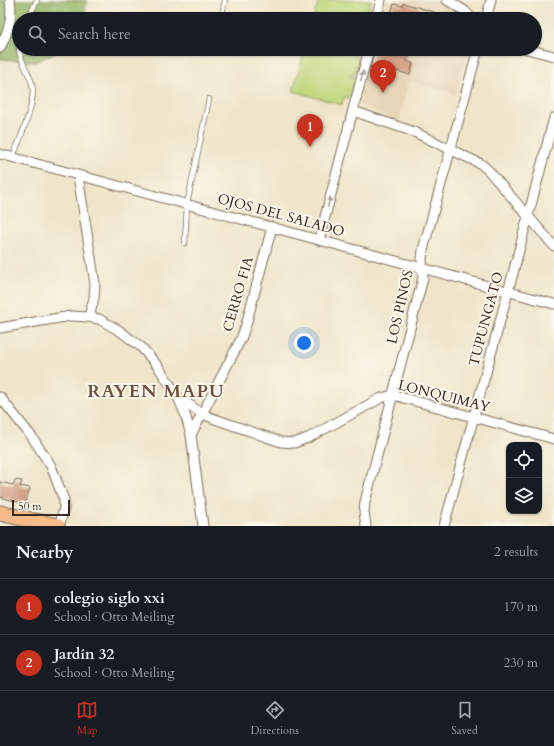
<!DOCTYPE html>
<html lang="en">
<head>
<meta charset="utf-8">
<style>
  body { margin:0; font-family:Cardo,serif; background:#242831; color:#f1f3f6 }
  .controls { position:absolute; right:12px; bottom:12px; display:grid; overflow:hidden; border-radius:8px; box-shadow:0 1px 3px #0004 }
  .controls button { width:36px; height:36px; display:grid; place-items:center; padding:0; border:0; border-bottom:1px solid #363941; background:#171b24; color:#f1f3f6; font:20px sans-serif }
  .scale { position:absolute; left:12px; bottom:10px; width:58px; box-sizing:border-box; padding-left:4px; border:2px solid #3b2a1e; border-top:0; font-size:11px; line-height:14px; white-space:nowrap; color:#3b2a1e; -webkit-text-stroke:3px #fbf7ec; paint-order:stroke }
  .you { position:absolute; left:304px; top:343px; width:14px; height:14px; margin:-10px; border:3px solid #fff; border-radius:50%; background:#1a73e8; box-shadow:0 0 0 6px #1a73e833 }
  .badge { display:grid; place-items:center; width:26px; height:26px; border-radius:50%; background:#c8321e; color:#fff; font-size:13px; font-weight:700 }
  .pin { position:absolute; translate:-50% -33px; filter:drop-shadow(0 1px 2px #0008) }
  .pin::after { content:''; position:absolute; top:21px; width:14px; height:12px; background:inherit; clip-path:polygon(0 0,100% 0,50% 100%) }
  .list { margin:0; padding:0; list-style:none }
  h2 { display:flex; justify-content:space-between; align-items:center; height:52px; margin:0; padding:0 16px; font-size:17px }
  h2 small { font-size:13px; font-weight:400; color:#9ea1a6 }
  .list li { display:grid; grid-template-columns:26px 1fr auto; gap:12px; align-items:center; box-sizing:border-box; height:56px; padding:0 16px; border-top:1px solid #363941 }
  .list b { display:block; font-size:15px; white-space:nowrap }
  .list p { margin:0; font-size:13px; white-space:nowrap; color:#9ea1a6 }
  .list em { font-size:13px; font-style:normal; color:#9ea1a6 }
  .icon { flex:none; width:22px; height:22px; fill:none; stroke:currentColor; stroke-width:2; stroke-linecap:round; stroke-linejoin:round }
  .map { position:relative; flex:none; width:554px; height:526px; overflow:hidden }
  .search { position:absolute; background:#171b24; box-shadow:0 1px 3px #0004; left:12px; right:12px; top:12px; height:44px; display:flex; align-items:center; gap:10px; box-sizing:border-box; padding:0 14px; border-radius:22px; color:#9ea1a6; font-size:15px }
  .sheet { height:164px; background:#171b24 }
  nav { display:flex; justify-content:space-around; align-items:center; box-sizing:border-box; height:56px; border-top:1px solid #363941; background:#171b24; font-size:11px; color:#9ea1a6 }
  nav a { display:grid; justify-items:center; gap:2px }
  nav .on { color:#c8321e }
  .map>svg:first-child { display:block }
  .built { fill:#e6d6b7 }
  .green { fill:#c0d67a; stroke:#7e804c }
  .forest { fill:#98b76a; stroke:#6a7044 }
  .building { fill:#cf977b }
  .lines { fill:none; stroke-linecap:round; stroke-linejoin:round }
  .service-casing { stroke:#7a6b5a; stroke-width:6 }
  .minor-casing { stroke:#7a6b5a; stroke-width:11 }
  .primary-casing { stroke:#7a6b5a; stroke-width:17 }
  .service { stroke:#fff; stroke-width:4.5 }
  .minor { stroke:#fff; stroke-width:9 }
  .primary { stroke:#f9bc89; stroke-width:15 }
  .oneway { fill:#a79f9a }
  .labels { text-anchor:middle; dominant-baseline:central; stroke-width:4; stroke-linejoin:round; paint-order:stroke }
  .street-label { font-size:14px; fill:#3b2a1e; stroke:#fbf7ec }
  .district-label { font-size:18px; font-weight:bold; letter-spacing:1px; fill:#6f503f; stroke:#fbf7ec }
</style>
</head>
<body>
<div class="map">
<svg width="554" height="526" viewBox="0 0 554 526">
  <rect width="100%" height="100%" fill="#fbf7ec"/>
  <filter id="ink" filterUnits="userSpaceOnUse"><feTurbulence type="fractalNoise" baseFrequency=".025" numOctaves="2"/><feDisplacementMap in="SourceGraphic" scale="8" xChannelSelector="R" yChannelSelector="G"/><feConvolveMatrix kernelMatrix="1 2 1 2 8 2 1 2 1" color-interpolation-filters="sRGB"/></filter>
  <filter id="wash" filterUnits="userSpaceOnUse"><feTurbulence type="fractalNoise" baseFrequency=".012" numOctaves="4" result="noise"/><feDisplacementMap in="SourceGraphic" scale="16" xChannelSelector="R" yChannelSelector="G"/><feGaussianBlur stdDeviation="0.9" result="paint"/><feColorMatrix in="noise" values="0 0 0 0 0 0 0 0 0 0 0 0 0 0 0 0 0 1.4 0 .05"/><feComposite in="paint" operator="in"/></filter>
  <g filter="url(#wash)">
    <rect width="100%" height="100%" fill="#f0e5c9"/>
    <g class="built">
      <path d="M383 0H442L446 1 462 14 467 19H378Z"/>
      <path d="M370 49H468L456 94 408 81 399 122 358 105Z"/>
    </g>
    <g class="green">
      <path d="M319 0H371L366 19H313Z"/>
      <path d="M305 49H358L355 58 359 59 355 75 351 74 350 76 357 78 351 99 344 97 342 105 293 91Z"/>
    </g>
    <path class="forest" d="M0 0H86L87 3 83 19H19V49H64L35 62 0 59Z"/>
    <g id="blocks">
      <g class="building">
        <path d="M403 3 451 17V19H389L394 4 402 6Z"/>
        <path d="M375 49H382L390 51V49H409L406 61 413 63 410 75 394 70V72L378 67 377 71 370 69Z"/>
        <path d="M15 480 22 481 20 486 30 488 25 504 0 497V482L13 485Z"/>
      </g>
    </g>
  </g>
  <g filter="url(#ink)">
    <use href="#blocks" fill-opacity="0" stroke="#7a6b5a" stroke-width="1"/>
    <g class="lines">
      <g class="service-casing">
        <g id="service">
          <path d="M28 19 37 0"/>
          <path d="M221 19 225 0"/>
          <path d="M13 157C19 140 37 101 32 84 29 72 20 61 19 49"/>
          <path d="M185 243 187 204 209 99"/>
        </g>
      </g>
      <g class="minor-casing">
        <g id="minor">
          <path d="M447 0 465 11 472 19"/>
          <path d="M376 19 381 0"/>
          <path d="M486 19 491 0"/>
          <path d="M0 48C8 32 13 17 10 0"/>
          <path d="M527 49 554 56"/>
          <path d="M353 111 414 132 481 164 488 170 554 246"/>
          <path d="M0 154 319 240 554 304"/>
          <path d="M78 176 95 284 94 298 89 317"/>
          <path d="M319 240 369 49"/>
          <path d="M0 328 71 316 89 317 99 319 120 331 141 347 157 365 178 397 185 414 191 435 203 526"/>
          <path d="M0 397 32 437 51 466 64 500V509L59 526"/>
          <path d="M178 397 201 413 212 418 281 442 294 443 308 438 381 398 393 395 554 439"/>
          <path d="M191 435 241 339 246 325 272 227"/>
          <path d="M366 526 364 512 365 502 423 278 422 259 423 250 478 49"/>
          <path d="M444 526 508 292 554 118"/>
        </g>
      </g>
      <g class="primary-casing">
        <path id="primary" d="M0 513 57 526"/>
      </g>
      <use href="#service" class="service"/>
      <use href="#minor" class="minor"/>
      <use href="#primary" class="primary"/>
    </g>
    <defs><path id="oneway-solid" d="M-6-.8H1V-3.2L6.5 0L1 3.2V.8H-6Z"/></defs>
    <g class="oneway">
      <use href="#oneway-solid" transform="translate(362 76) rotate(-76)"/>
      <use href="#oneway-solid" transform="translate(329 202) rotate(-75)"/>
    </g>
  </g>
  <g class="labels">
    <g class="street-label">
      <text transform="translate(281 215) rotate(15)">OJOS DEL SALADO</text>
      <text transform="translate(238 294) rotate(-74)">CERRO FIA</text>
      <text transform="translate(400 307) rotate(-77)">LOS PINOS</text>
      <text transform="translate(486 319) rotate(-75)">TUPUNGATO</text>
      <text transform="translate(444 396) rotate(14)">LONQUIMAY</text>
    </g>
    <g class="district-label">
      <text x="156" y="391">RAYEN MAPU</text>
    </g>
  </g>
</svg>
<div class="controls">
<button><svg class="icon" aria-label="locate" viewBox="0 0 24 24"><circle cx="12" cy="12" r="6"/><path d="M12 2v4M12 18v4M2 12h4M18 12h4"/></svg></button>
<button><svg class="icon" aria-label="layers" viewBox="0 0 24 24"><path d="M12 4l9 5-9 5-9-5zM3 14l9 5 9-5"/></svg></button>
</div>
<div class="scale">50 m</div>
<div class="you"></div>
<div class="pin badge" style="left:310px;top:147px">1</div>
<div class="pin badge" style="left:383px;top:93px">2</div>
<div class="search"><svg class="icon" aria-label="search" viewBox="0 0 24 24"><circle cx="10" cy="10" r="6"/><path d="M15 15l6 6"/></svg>Search here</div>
</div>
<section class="sheet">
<h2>Nearby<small>2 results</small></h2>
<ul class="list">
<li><span class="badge">1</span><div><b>colegio siglo xxi</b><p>School · Otto Meiling</p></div><em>170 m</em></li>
<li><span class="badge">2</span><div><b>Jardín 32</b><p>School · Otto Meiling</p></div><em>230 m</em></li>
</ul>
</section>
<nav>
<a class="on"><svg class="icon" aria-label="map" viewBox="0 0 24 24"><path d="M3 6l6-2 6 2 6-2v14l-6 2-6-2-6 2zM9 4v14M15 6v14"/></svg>Map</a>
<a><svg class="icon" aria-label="directions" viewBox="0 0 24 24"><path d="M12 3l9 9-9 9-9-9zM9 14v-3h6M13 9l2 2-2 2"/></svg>Directions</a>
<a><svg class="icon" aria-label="saved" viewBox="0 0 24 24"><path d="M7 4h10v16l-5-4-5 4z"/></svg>Saved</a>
</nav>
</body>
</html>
